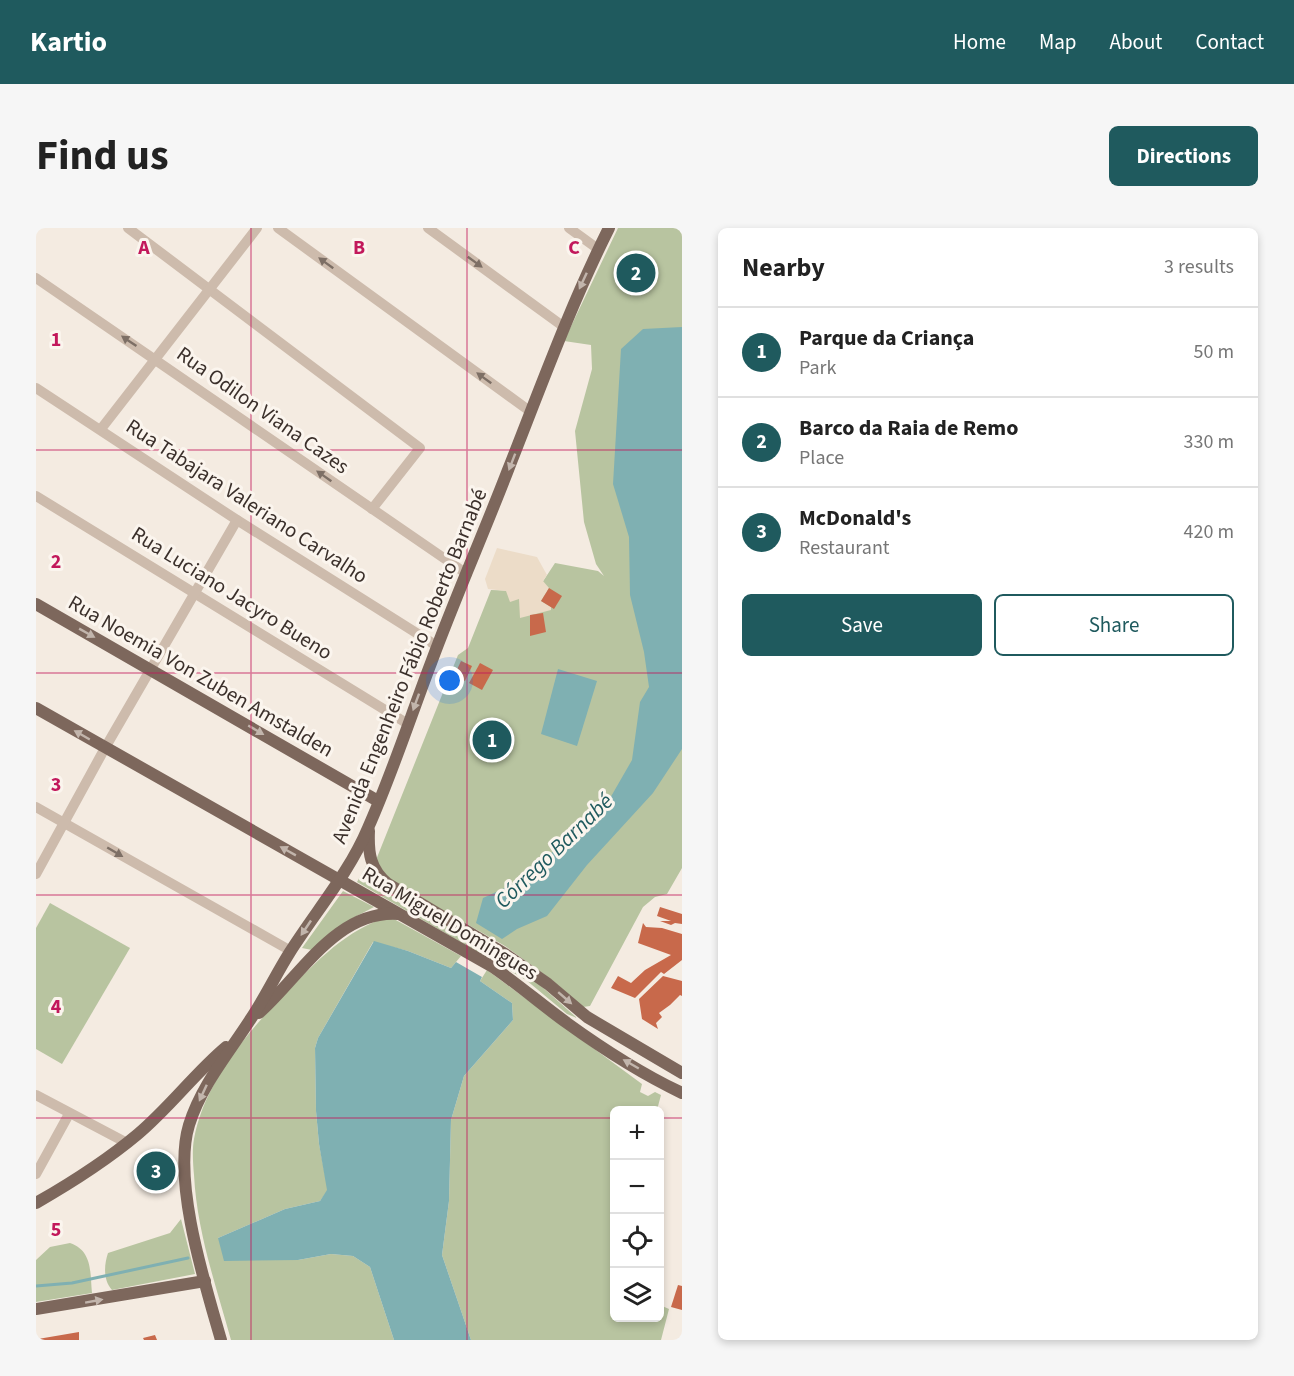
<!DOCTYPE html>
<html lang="en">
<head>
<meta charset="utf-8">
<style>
  body { margin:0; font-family:"Source Sans 3",sans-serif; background:#f6f6f6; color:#222 }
  .controls { position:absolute; right:18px; bottom:18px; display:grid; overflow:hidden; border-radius:9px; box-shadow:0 3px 9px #0003 }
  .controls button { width:54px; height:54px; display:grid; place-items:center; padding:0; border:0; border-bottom:2px solid #e0e0e0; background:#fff; color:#222; font:30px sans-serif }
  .you { position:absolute; left:414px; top:453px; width:21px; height:21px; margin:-15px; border:4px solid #fff; border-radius:50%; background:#1a73e8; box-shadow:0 0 0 9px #1a73e833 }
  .badge { display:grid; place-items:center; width:39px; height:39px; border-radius:50%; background:#1f5a5e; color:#fff; font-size:20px; font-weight:700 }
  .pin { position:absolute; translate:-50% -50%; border:3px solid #fff; box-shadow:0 2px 6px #0006 }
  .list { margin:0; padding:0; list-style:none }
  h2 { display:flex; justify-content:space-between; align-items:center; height:78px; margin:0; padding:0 24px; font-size:26px }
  h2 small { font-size:20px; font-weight:400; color:#767676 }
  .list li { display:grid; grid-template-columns:39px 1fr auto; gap:18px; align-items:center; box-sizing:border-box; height:90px; padding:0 24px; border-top:2px solid #e0e0e0 }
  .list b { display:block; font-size:22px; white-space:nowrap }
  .list p { margin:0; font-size:20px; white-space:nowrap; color:#767676 }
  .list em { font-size:20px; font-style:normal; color:#767676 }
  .actions { display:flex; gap:12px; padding:18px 24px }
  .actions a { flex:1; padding:14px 0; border:2px solid #1f5a5e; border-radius:9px; text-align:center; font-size:21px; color:#1f5a5e }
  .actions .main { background:#1f5a5e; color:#fff }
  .icon { flex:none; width:33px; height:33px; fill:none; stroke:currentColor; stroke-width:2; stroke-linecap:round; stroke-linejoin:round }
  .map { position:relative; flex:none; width:646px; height:1112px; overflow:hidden; border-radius:9px }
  header { display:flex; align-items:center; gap:36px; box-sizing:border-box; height:84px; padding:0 30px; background:#1f5a5e; color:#fff }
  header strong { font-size:28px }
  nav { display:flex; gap:33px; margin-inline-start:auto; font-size:21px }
  .intro { display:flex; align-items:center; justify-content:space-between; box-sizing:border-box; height:144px; padding:0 36px }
  h1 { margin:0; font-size:42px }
  .button { padding:15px 27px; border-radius:9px; background:#1f5a5e; color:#fff; font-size:21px; font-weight:700 }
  main { display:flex; gap:36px; padding:0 36px }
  aside { flex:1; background:#fff; border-radius:9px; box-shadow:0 3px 9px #0003 }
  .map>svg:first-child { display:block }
  .green { fill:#b8c4a0 }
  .plaza { fill:#ecdcc8 }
  .water { fill:#7fb0b2 }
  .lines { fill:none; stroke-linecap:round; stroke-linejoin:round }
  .stream { stroke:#7fb0b2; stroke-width:3 }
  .building { fill:#c8694b }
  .minor { stroke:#cdbbac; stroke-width:10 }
  .major { stroke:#7d675c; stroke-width:12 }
  .oneway { fill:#7d6f65 }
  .oneway2 { fill:#c2b5ac }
  .grid { fill:none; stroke:#c2185b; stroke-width:1.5; stroke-opacity:0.55 }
  .labels { text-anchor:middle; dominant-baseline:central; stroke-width:6; stroke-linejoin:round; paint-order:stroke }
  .street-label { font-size:21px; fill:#3b302b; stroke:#fbf5ee }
  .water-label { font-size:22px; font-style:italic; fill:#1f5a5e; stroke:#fbf5ee }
  .grid-label { font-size:20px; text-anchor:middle; font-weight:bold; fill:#c2185b; stroke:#fbf5ee; stroke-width:6; stroke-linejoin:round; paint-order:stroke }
</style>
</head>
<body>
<header>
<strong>Kartio</strong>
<nav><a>Home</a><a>Map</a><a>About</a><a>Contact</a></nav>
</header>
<div class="intro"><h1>Find us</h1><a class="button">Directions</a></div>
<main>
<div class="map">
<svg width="646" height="1112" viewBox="0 0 646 1112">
  <rect width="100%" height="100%" fill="#f4ebe1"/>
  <g class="green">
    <path d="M582 0H646V640L631 666 619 669 607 679 554 778 547 779 516 752 469 718 351 650 340 632 422 427 432 420 455 362 500 364 519 335 562 343 568 348 560 336 548 294 539 203 556 141 555 117 528 113Z"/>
    <path d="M330 638 338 652 350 662 495 749 541 790 531 786 490 752 321 654Z"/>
    <path d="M307 663 338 679 317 690 276 722 266 720Z"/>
    <path d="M14 675 94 720 26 836 0 821V700Z"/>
    <path d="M345 691H358L425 728 415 740 372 723 337 714 282 810 279 820 280 883 283 916 292 962 284 973 249 981 182 1010 262 1032 295 1026 317 1028 334 1039 358 1112H195C180 1058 161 1004 158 947 157 936 156 922 158 911 168 856 208 808 246 769 276 738 304 707 345 691Z"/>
    <path d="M451 742 606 856 604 864 612 868 619 864 625 867 621 882H578V1046L577 1053 578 1054V1090H624V1077L633 1081 625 1112H435L406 1027 413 973 415 892 428 848 477 792 476 775 444 753Z"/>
    <path d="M145 991 159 1046 76 1062C67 1052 68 1037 72 1025L134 1005Z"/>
    <path d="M34 1015C57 1023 54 1045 56 1065L0 1074V1032L14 1019Z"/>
  </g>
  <path class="plaza" d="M461 320 501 329 511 347 507 353 513 360 505 373 515 379V382L484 390 483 371 474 374 470 363 452 361 449 351Z"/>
  <g class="water">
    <path d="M646 99V521L617 565 551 637 511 688 481 701 466 711 440 695 447 670 486 652 573 572 596 532 604 474 613 459 608 424 594 367 593 309 577 256 585 121 607 101Z"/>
    <path d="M522 441 561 453 541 518 505 506Z"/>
    <path d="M338 713 372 723 415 740 420 734 446 749 444 753 476 775 477 792 428 848 415 892 413 973 406 1027 435 1112H358L334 1039 317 1028 295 1026 262 1032 188 1033 182 1010 249 981 284 973 291 962 283 916 280 883 279 820 282 810Z"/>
  </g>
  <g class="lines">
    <path class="stream" d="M0 1058 36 1055 152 1030"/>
  </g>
  <g class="building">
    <path d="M513 360 526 368 518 381 505 373Z"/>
    <path d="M507 385 510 404 494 408V387Z"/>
    <path d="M425 433 436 438 429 453 418 448Z"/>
    <path d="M444 435 457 442 446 462 433 455Z"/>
    <path d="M624 679 646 686V696L639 695 635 697 624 693H635L621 688Z"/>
    <path d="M607 695 610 699 626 700 646 706V732L628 746 625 744 599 770 575 760 582 748 595 755 609 742 635 727 602 715Z"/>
    <path d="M627 748 646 753V768L644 767 634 777 623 785 626 789 620 795 622 801 606 791 603 771Z"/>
    <path d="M112 929 128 932 127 936H130L127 955 110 954Z"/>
    <path d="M642 1057 646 1058V1082L635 1079Z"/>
    <path d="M43 1104V1112H2V1111Z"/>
    <path d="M119 1107 121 1112H108L107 1110Z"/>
  </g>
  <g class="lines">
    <g class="minor">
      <path d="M92 0 384 220 336 281"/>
      <path d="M242 0 495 184"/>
      <path d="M392 0 528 99"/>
      <path d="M533 0 562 21"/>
      <path d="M0 50 431 346"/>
      <path d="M0 160 201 292 401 418"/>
      <path d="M65 201 221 0"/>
      <path d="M0 268 372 496"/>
      <path d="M0 579 255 723"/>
      <path d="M0 646 69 520 201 292"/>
      <path d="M0 867 91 915"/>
      <path d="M0 946 33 886"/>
    </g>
    <g class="major">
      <path d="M0 376 342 573"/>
      <path d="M0 480 457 739C483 757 506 777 531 795 567 821 606 846 646 865"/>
      <path d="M333 603C332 625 334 641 352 656L469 726 512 756 551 789 646 845"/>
      <path d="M223 785C264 749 300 682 362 686"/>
      <path d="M0 975C35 955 71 932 102 906 134 879 159 845 190 819"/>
      <path d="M0 1081 169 1053"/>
      <path d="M185 1112C169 1056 136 953 153 897 165 858 192 826 214 792 229 770 240 746 254 724 280 683 313 645 332 600 356 546 374 490 395 435 419 370 447 307 472 242 504 161 534 78 573 0"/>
    </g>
  </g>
  <defs><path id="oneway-solid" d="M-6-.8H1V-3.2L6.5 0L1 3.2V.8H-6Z" transform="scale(1.5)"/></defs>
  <g class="oneway">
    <use href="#oneway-solid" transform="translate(439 34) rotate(36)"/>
    <use href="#oneway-solid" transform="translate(290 35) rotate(-144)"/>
    <use href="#oneway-solid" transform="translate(93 113) rotate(-146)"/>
    <use href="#oneway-solid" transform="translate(448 150) rotate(-144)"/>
    <use href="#oneway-solid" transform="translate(288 248) rotate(-145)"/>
    <use href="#oneway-solid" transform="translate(79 624) rotate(30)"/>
  </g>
  <g class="oneway2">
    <use href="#oneway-solid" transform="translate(547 53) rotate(115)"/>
    <use href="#oneway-solid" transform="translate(476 234) rotate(111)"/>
    <use href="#oneway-solid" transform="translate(51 405) rotate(29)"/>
    <use href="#oneway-solid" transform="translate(380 474) rotate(110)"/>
    <use href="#oneway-solid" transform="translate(220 502) rotate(30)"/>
    <use href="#oneway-solid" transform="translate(46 507) rotate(-150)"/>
    <use href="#oneway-solid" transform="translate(252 623) rotate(-151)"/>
    <use href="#oneway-solid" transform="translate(270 700) rotate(124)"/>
    <use href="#oneway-solid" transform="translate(529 770) rotate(41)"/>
    <use href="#oneway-solid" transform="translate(595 836) rotate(-150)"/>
    <use href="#oneway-solid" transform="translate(167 865) rotate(115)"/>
    <use href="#oneway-solid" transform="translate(58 1073) rotate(-10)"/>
  </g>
  <path class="grid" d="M215 0V1112M431 0V1112M0 222H646M0 445H646M0 667H646M0 890H578M624 890H646"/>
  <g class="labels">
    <g class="street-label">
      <text transform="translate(227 182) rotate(35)">Rua Odilon Viana Cazes</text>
      <text transform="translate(211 273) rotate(33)">Rua Tabajara Valeriano Carvalho</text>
      <text transform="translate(196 365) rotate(32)">Rua Luciano Jacyro Bueno</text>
      <text transform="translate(373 438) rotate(-68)">Avenida Engenheiro Fábio Roberto Barnabé</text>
      <text transform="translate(165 448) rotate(30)">Rua Noemia Von Zuben Amstalden</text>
      <text transform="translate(414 695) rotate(31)">Rua Miguel Domingues</text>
    </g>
    <g class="water-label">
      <text transform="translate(518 623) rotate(-44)">Córrego Barnabé</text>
    </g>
  </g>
  <g class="grid-label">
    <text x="108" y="26">A</text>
    <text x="323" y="26">B</text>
    <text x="538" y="26">C</text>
    <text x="20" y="118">1</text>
    <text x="20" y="340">2</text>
    <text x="20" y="563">3</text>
    <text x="20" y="785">4</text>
    <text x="20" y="1008">5</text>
  </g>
</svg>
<div class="controls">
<button>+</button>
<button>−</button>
<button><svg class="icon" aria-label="locate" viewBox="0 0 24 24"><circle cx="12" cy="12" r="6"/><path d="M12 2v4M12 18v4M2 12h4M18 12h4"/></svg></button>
<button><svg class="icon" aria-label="layers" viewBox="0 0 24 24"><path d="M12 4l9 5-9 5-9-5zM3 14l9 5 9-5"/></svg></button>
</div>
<div class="you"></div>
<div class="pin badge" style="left:456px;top:512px">1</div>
<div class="pin badge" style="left:600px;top:45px">2</div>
<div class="pin badge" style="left:120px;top:943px">3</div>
</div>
<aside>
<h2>Nearby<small>3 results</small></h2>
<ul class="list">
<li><span class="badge">1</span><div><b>Parque da Criança</b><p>Park</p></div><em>50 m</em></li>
<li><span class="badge">2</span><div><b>Barco da Raia de Remo</b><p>Place</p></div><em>330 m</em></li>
<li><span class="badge">3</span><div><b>McDonald's</b><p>Restaurant</p></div><em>420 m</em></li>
</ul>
<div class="actions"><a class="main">Save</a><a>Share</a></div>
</aside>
</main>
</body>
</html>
